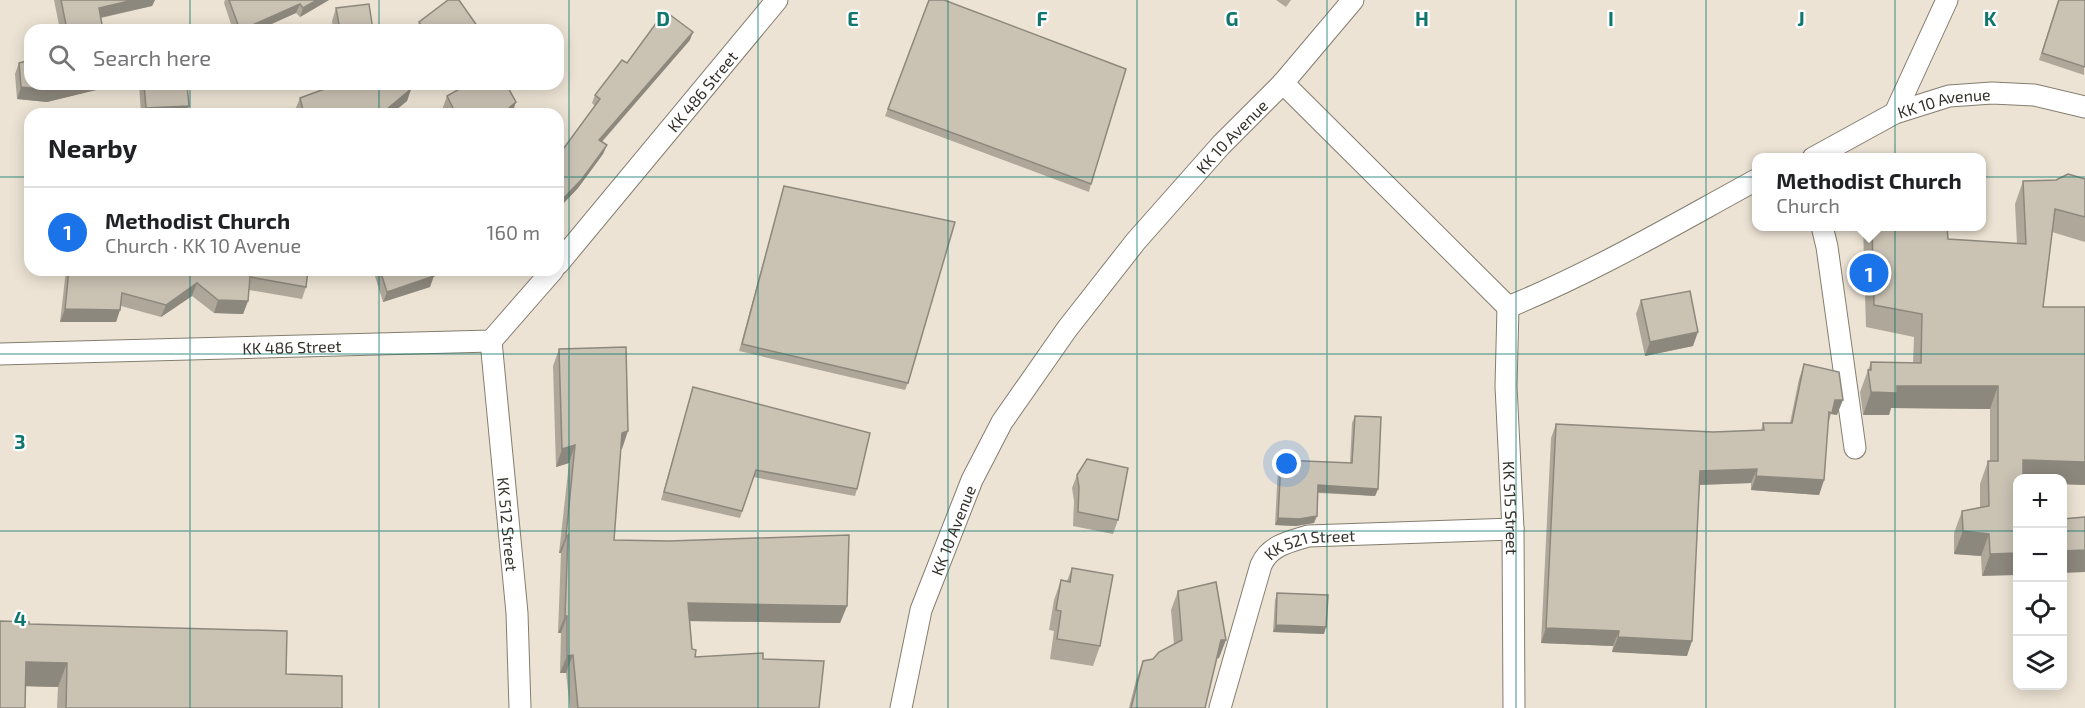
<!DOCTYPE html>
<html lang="en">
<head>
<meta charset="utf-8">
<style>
  body { margin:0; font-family:"Exo 2",sans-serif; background:#f2f2f2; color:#202124 }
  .controls { position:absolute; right:18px; bottom:18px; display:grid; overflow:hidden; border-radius:12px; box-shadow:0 3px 15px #0003 }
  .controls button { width:54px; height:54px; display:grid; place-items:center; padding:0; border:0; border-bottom:2px solid #e0e0e0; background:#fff; color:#202124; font:30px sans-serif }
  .you { position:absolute; left:1287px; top:464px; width:21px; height:21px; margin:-15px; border:4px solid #fff; border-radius:50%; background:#1a73e8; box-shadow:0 0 0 9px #1a73e833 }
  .badge { display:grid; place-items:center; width:39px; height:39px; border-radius:50%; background:#1a73e8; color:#fff; font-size:20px; font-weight:700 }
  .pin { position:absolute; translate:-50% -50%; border:3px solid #fff; box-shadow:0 2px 6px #0006 }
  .popup { position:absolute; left:1752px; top:153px; width:234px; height:78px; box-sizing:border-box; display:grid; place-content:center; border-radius:12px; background:#fff; filter:drop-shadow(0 2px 4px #0005); font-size:20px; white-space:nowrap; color:#757577 }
  .popup b { font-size:22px; color:#202124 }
  .popup::after { content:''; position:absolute; left:50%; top:100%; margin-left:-12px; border:12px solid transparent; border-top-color:#fff }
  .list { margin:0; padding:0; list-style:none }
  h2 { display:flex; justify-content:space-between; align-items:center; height:78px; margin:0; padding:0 24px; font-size:26px }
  h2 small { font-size:20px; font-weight:400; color:#757577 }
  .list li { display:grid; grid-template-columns:39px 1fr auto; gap:18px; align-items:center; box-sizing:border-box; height:90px; padding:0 24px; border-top:2px solid #e0e0e0 }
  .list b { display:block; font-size:22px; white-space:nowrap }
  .list p { margin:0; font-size:20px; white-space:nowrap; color:#757577 }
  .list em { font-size:20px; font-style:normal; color:#757577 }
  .icon { flex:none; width:33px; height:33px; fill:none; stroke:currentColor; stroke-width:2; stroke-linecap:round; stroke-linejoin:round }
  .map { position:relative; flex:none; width:2085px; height:708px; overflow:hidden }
  .search { position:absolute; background:#fff; box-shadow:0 3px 15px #0003; left:24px; top:24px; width:540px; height:66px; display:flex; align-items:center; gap:15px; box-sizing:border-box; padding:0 21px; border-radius:18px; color:#757577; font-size:22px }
  .panel { position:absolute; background:#fff; box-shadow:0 3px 15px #0003; left:24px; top:108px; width:540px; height:168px; border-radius:18px }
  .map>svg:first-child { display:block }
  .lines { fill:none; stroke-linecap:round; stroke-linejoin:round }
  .minor-casing { stroke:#847d6f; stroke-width:23 }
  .minor { stroke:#fff; stroke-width:21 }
  .wall { fill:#aea79a }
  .shaded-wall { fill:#8d887d }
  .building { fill:#cac2b3; stroke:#8d887d; stroke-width:1.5 }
  .grid { fill:none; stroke:#0f766e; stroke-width:1.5; stroke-opacity:0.55 }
  .labels { text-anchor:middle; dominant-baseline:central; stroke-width:4.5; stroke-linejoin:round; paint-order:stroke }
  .street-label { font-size:16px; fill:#34312b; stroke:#fff }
  .grid-label { font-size:20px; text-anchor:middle; font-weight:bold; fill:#0f766e; stroke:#fff; stroke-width:4.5; stroke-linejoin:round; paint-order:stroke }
</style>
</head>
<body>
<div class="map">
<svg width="2085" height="708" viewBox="0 0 2085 708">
  <rect width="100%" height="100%" fill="#ece3d4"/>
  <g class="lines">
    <g class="minor-casing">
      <g id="minor">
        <path d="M1283 83 1353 0"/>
        <path d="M1895 113 1947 0"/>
        <path id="s1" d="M1813 158 1895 113 1949 96 1992 93 2034 95 2085 107"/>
        <path d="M1822 226 1827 247 1855 448"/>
        <path id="s2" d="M558 264 777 0"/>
        <path id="s3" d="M1508 307 1506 386 1513 529 1514 708"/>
        <path id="s4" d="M491 341 517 613 520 708"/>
        <path id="s5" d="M0 354 491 341 553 270"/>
        <path id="s6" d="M901 708 921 610 972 480 1002 422 1067 329 1136 241 1221 145 1283 83 1508 307C1594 272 1675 224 1756 180"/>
        <path id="s7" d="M1220 708 1261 565C1270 545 1289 542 1308 536L1513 529"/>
      </g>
    </g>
    <use href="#minor" class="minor"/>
  </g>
  <g class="wall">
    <path d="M54 0H155L152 6 101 18 103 30H60Z"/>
    <path d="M225 0H329L300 17 296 13 258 30H233L224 3Z"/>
    <path d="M929 0 1091 184 1089 192 885 116Z"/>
    <path d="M1276 0H1291L1286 7Z"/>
    <path d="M2058 0H2085L2084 75 2039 60Z"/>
    <path d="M336 8 373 30H333L332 21Z"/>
    <path d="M419 22 480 30H417V29Z"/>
    <path d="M690 40 602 142 607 145 603 154 578 188 558 209V156L595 106 592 103 595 95 627 63Z"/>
    <path d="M19 63 30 84H98L96 90 47 102 17 99 15 74Z"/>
    <path d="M139 84H197L196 87H187L189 106 186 114H141Z"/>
    <path d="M411 89 407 101 391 114H296L295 110 300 98Z"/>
    <path d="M447 96 512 114H444L442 110Z"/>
    <path d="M2085 179V242L2052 232 2043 307 2085 485 2062 484V478H2018L1982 576 1981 556 1954 554V533L1962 511 1980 507V484L1988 461H1990V409L1891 408 1889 415H1863L1860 392 1871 362 1913 363 1914 337 1866 327 1863 226H1947L1948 239 2017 244 2015 204 2023 181Z"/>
    <path d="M784 186 908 383 905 390 739 351Z"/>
    <path d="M66 270H308L306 287 302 299 249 290 248 301 243 314 214 313 192 296 161 317 121 306 116 322H60Z"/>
    <path d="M373 270H442L433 274 430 287 383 302Z"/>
    <path d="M1641 300 1693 346 1645 356 1636 314Z"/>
    <path d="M559 349 622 449H621L614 540 847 606 840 623 690 621 692 649 695 657 763 659 819 708H570L566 673H560L561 633H558L561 553H559L569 463 556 467 553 366Z"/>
    <path d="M1804 364 1837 415 1831 414 1828 425 1824 480 1819 495 1751 490V483L1700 485 1687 656 1612 652 1613 646 1541 643 1551 438 1556 424 1713 432 1761 430 1763 423H1790L1799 379Z"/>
    <path d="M693 387 857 489 855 496 753 477 740 518 661 500Z"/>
    <path d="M1355 416 1378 489 1375 496 1318 493 1314 523 1296 526 1275 525 1278 467 1281 460 1350 463 1352 423Z"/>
    <path d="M1077 475 1118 520 1113 534 1073 526 1074 501 1072 488Z"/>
    <path d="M1072 568 1100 646 1093 666 1050 659 1054 631 1049 630 1054 600 1061 580 1067 581Z"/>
    <path d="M1178 591 1219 658H1217L1205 708H1129L1136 680 1143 661 1153 659 1174 644 1171 610Z"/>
    <path d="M1277 593 1324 634 1273 632 1275 600Z"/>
    <path d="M29 624 286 674 342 708H57L58 687 26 686 0 708Z"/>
  </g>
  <g class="shaded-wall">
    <path d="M133 0H155L152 6 94 19 99 8Z"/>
    <path d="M317 0H329L300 17 303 8Z"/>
    <path d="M300 4 296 13 258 30H241Z"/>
    <path d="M693 32 690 40 596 148 599 140Z"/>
    <path d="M77 84H98L96 90 47 102 17 99 21 87Z"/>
    <path d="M183 84H197L196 87H182Z"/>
    <path d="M411 89 407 101 391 114H381Z"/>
    <path d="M516 102 512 114H502Z"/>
    <path d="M189 106 186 114H143L146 108Z"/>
    <path d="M607 145 603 154 578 188 558 209V204Z"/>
    <path d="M429 270H442L427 276Z"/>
    <path d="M434 276 430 287 383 302 387 292Z"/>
    <path d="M197 283 192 296 161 317 166 305Z"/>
    <path d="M218 300 248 301 243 314 214 313Z"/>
    <path d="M65 309 120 310 116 322H60Z"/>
    <path d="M1698 332 1693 346 1645 356 1650 342Z"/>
    <path d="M1897 386H1998L1990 409 1891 408 1889 415H1863L1871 392Z"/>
    <path d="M1835 400H1843L1837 415 1831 414Z"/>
    <path d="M628 431 622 449 615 450 622 433Z"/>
    <path d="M575 445 569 463 556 467 562 449Z"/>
    <path d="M2023 460 2085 462V485L2062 484V478H2018Z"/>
    <path d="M1757 469 1751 483 1695 485 1700 471Z"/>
    <path d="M1756 476 1824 480 1819 495 1751 490Z"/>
    <path d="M1318 485 1378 489 1375 496 1316 492Z"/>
    <path d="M1317 516 1314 523 1296 526 1275 525 1278 518Z"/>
    <path d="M1963 531 1989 534 1981 556 1954 554Z"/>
    <path d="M568 535 561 553H559L566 536Z"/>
    <path d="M2085 550V572L2062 573V551Z"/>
    <path d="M2018 553V575L1982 576 1990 554Z"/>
    <path d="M688 603 847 606 840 623 682 621Z"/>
    <path d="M565 616H567L561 633H558Z"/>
    <path d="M1276 625 1326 627 1324 634 1273 632Z"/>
    <path d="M1546 628 1619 631 1613 646 1541 643Z"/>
    <path d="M1618 637 1692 641 1687 656 1612 652Z"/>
    <path d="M1221 640H1226L1219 658 1215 659Z"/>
    <path d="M573 655 566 673H560L567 656Z"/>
    <path d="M26 662 67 663 58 687 17 686Z"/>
  </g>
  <g class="building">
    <path d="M61 0H133L99 8 103 30H67Z"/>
    <path d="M229 0H317L303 8 300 4 241 30H240Z"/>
    <path d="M448 0H459L480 30H424L419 22Z"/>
    <path d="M929 0H944L1126 69 1091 184 888 109Z"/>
    <path d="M2059 0H2085V67L2042 53Z"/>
    <path d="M369 4 373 30H340L336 8Z"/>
    <path d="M665 11 693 32 599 140 607 145 582 179 558 204V156L600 99 595 95 622 60 627 63Z"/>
    <path d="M30 60V84H77L51 90 21 87 19 63Z"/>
    <path d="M144 84H187L189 106 146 108Z"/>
    <path d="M338 84H409L411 89 381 114H304L300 98Z"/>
    <path d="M468 84H506L516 102 502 114H456L447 96Z"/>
    <path d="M2068 174 2085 179V217L2055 209 2043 307H2085V462L2023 460V478H2018V553L1990 554 1989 534 1963 531 1962 511 1989 506 1988 461H1998V386H1897V393L1871 392 1868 370H1871V362L1921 363 1922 314 1874 305 1872 226H1947L1948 239 2026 244 2023 181 2056 180Z"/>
    <path d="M784 186 955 222 908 383 742 344Z"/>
    <path d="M69 270H308L306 287 250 277 248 301 218 300 197 283 166 305 122 293 120 310 65 309Z"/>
    <path d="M380 270H432L434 276 387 292Z"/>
    <path d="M1690 291 1698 332 1650 342 1641 300Z"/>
    <path d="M626 347 628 431 622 433 614 540 669 541 849 535 847 606 688 603 692 649 696 650 695 657 763 653V659L824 661 819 708H578L573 655 567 656V616H565L568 535 566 536 575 445 562 449 559 349Z"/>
    <path d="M1804 364 1839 372 1843 400H1835L1832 413 1829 412 1824 480 1756 476 1757 469 1700 471 1692 641 1618 637 1619 631 1546 628 1556 424 1713 432 1764 430 1763 423H1792Z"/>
    <path d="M693 387 870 433 857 489 756 470 742 511 664 492Z"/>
    <path d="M1355 416 1381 417 1378 489 1318 485 1317 516 1299 519 1278 518 1281 460 1352 463Z"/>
    <path d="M1087 459 1128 468 1118 520 1078 512 1079 487 1077 475Z"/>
    <path d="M2085 517V550L2062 551V519Z"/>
    <path d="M1072 568 1113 575 1100 646 1057 639 1061 611 1056 610 1061 580 1070 582Z"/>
    <path d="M1216 582 1226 640H1221L1205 708H1131L1143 661 1153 659 1159 652 1182 640 1178 591Z"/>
    <path d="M1277 593 1328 595 1326 627 1276 625Z"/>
    <path d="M0 621 29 622V624L287 631 286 674 342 676V708H66L67 663 26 662 25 708H0Z"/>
  </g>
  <path class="grid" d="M190 0V30M379 0V30M569 0V708M758 0V708M948 0V708M1137 0V708M1327 0V708M1516 0V708M1706 0V708M1895 0V708M190 84V114M379 84V114M0 177H30M558 177H2085M190 270V708M379 270V708M0 354H2085M0 531H2018M2062 531H2085"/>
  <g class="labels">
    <g class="street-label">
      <text stroke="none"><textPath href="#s2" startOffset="225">KK 486 Street</textPath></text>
      <text stroke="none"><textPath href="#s1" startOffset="144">KK 10 Avenue</textPath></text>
      <text stroke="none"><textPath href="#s6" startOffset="672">KK 10 Avenue</textPath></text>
      <text stroke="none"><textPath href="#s5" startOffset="292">KK 486 Street</textPath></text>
      <text stroke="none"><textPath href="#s3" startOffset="201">KK 515 Street</textPath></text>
      <text stroke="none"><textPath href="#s4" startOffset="184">KK 512 Street</textPath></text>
      <text stroke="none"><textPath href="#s6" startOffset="186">KK 10 Avenue</textPath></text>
      <text stroke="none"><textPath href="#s7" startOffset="206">KK 521 Street</textPath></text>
    </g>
  </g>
  <g class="grid-label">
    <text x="663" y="26">D</text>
    <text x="853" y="26">E</text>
    <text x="1042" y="26">F</text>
    <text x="1232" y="26">G</text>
    <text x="1422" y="26">H</text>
    <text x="1611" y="26">I</text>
    <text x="1801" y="26">J</text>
    <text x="1990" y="26">K</text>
    <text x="20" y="449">3</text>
    <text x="20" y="626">4</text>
  </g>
</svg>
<div class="controls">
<button>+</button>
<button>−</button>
<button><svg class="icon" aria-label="locate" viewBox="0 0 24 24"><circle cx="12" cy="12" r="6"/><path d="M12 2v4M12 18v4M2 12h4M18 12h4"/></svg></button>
<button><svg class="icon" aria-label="layers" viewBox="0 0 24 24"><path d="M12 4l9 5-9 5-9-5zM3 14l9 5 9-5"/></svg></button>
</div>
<div class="you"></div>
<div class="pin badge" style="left:1869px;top:273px">1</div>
<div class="popup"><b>Methodist Church</b>Church</div>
<div class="search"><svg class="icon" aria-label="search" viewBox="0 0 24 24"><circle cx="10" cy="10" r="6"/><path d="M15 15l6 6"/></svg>Search here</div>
<section class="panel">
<h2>Nearby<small></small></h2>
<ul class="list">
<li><span class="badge">1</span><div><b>Methodist Church</b><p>Church · KK 10 Avenue</p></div><em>160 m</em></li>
</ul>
</section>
</div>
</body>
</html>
